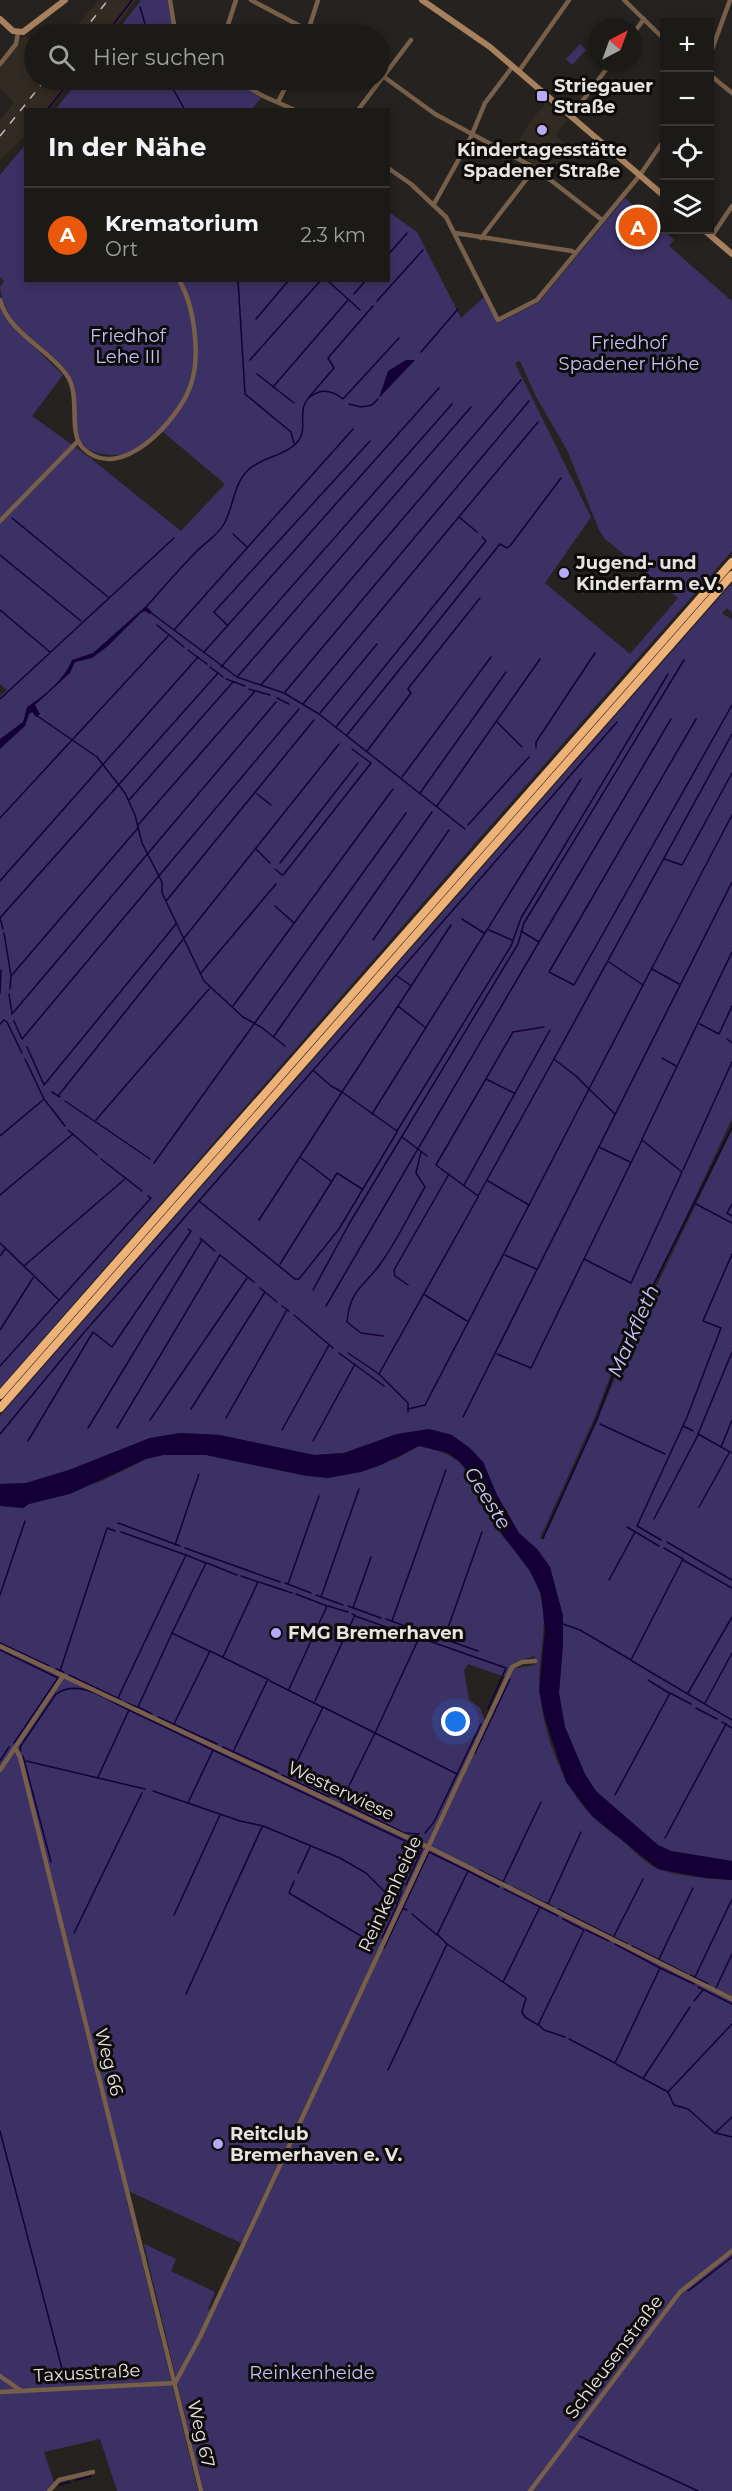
<!DOCTYPE html>
<html lang="de">
<head>
<meta charset="utf-8">
<style>
  body { margin:0; font-family:Montserrat,sans-serif; background:#292724; color:#f1f3f6 }
  .controls { position:absolute; right:18px; top:18px; display:grid; overflow:hidden; border-radius:0px; box-shadow:0 3px 9px #0003 }
  .controls button { width:54px; height:54px; display:grid; place-items:center; padding:0; border:0; border-bottom:2px solid #3a3836; background:#1c1a17; color:#f1f3f6; font:30px sans-serif }
  .compass { position:absolute; left:588px; top:18px; width:54px; height:54px; border-radius:50%; background:#1c1a17; box-shadow:0 3px 9px #0003; rotate:41deg }
  .you { position:absolute; left:456px; top:1722px; width:21px; height:21px; margin:-15px; border:4px solid #fff; border-radius:50%; background:#1a73e8; box-shadow:0 0 0 9px #1a73e833 }
  .badge { display:grid; place-items:center; width:39px; height:39px; border-radius:50%; background:#ea580c; color:#fff; font-size:20px; font-weight:700 }
  .pin { position:absolute; translate:-50% -50%; border:3px solid #fff; box-shadow:0 2px 6px #0006 }
  .list { margin:0; padding:0; list-style:none }
  h2 { display:flex; justify-content:space-between; align-items:center; height:78px; margin:0; padding:0 24px; font-size:26px }
  h2 small { font-size:20px; font-weight:400; color:#a0a1a1 }
  .list li { display:grid; grid-template-columns:39px 1fr auto; gap:18px; align-items:center; box-sizing:border-box; height:96px; padding:0 24px; border-top:2px solid #3a3836 }
  .list b { display:block; font-size:22px; white-space:nowrap }
  .list p { margin:0; font-size:20px; white-space:nowrap; color:#a0a1a1 }
  .list em { font-size:20px; font-style:normal; color:#a0a1a1 }
  .icon { flex:none; width:33px; height:33px; fill:none; stroke:currentColor; stroke-width:2; stroke-linecap:round; stroke-linejoin:round }
  .map { position:relative; flex:none; width:732px; height:2491px; overflow:hidden }
  .search { position:absolute; background:#1c1a17; box-shadow:0 3px 9px #0003; left:24px; top:24px; width:366px; height:66px; display:flex; align-items:center; gap:15px; box-sizing:border-box; padding:0 21px; border-radius:33px; color:#a0a1a1; font-size:22px }
  .panel { position:absolute; background:#1c1a17; box-shadow:0 3px 9px #0003; left:24px; top:108px; width:366px; height:174px; border-radius:0px }
  .map>svg:first-child { display:block }
  .built { fill:#322b23 }
  .green { fill:#3c3165; fill-rule:evenodd }
  .water { fill:#140037 }
  .lines { fill:none; stroke-linecap:round; stroke-linejoin:round }
  .stream { stroke:#140037; stroke-width:1.5 }
  .street { stroke:#775f49; stroke-width:4.5 }
  .secondary { stroke:#a7815d; stroke-width:6 }
  .highway { stroke:#eeb279; stroke-width:8 }
  .rail { stroke:#bcbab8; stroke-width:1.5; stroke-dasharray:8 8; stroke-linecap:butt }
  .poi-dot { fill:#b7abf8; stroke:#0d0c0a; stroke-width:2 }
  .labels { text-anchor:middle; dominant-baseline:central; stroke-width:6; stroke-linejoin:round; paint-order:stroke }
  .poi-label { font-size:18px; font-weight:bold; fill:#e6e4e2; stroke:#0d0c0a; text-anchor:start }
  .park-label { font-size:18px; fill:#c7c0f9; stroke:#0d0c0a }
  .street-label { font-size:18px; fill:#e6e4e2; stroke:#0d0c0a }
  .water-label { font-size:20px; font-style:italic; fill:#cac3fc; stroke:#0d0c0a }
</style>
</head>
<body>
<div class="map">
<svg width="732" height="2491" viewBox="0 0 732 2491">
  <rect width="100%" height="100%" fill="#25221f"/>
  <g class="built">
    <path d="M99 0H136L110 34H70Z"/>
    <path d="M24 35 34 43V80H74L50 109 26 110 25 136 0 160V120L14 103 0 88V67Z"/>
    <path d="M546 102 567 120 555 135 571 148 550 174 513 151 528 125Z"/>
  </g>
  <g class="green">
    <path d="M141 0H168L178 34H115Z"/>
    <path d="M580 44 586 50 572 65 566 59Z"/>
    <path d="M79 80H231L261 98 252 109 55 110Z"/>
    <path d="M25 145 26 280 177 281C193 305 199 358 188 386 179 410 154 443 129 453 121 456 111 455 102 454 97 453 90 451 86 447 68 431 84 392 66 370 43 342 3 327 0 287L4 281 0 277V175Z"/>
    <path d="M625 198 644 215 646 213 649 216 648 218 674 240 669 246 732 301V551L413 914 0 1388V696L7 690 0 684V306L24 337 63 375 32 416 89 457 181 531 225 484 162 431C191 400 201 377 196 334 194 315 191 298 182 281L388 280 389 212 417 232 461 318 484 297 498 323 539 302ZM520 361 535 395 567 450 599 530 605 539 678 598 630 654 545 583 591 517 515 363Z"/>
    <path d="M732 583V613L727 608 722 613 732 620V1119L668 1255 624 1340 594 1419 540 1538 543 1540 597 1421 637 1326 732 1130V1861L671 1851 658 1845 596 1792 585 1774 565 1727 559 1693 563 1644V1616L550 1567 537 1549 519 1533 497 1495 483 1462 452 1435 429 1429 397 1434 344 1453 314 1455 220 1435 180 1433 150 1438 69 1470 26 1483 0 1484V1416Z"/>
    <path d="M419 1446C471 1456 469 1476 491 1518 505 1545 532 1564 540 1594 550 1627 536 1660 540 1693 544 1736 562 1785 592 1816 602 1826 614 1834 624 1842 634 1851 644 1862 656 1868 674 1876 712 1879 732 1880V2491H203L144 2244 176 2259 171 2271 215 2292 208 2309 213 2311 512 1669 535 1665V1656C517 1662 514 1658 505 1677L468 1664 464 1671 469 1700 480 1708 485 1721 241 2243 124 2189 198 2491H117L100 2439 44 2452 54 2482 46 2491H0V1506L23 1508 29 1504 102 1481 146 1459 163 1455H206L307 1476 396 1459Z"/>
  </g>
  <g class="water">
    <path d="M406 360H415L379 398 388 371Z"/>
    <path d="M146 606 152 612 150 614 145 611 141 613 108 646 92 658 75 662 70 673 35 705 40 714 36 717 32 712 29 714 25 726 0 749V739L23 722 27 707C45 695 64 680 72 660L93 653Z"/>
    <path d="M429 1429 452 1435 470 1448 483 1462 497 1495 519 1533 537 1549 550 1567 563 1616V1644L559 1693 565 1727 585 1774 596 1791 658 1845 671 1851 732 1861V1880L706 1878 658 1869 592 1816 566 1782 545 1719 539 1691 545 1630 541 1594 530 1571 492 1521 471 1477 460 1462 448 1453 419 1446 381 1465 361 1472 328 1478 307 1476 206 1455H163L146 1459 70 1494 29 1504 23 1508 0 1506V1484L26 1483 69 1470 150 1438 180 1433 220 1435 314 1455 344 1453 397 1434Z"/>
  </g>
  <g class="lines">
    <g class="stream">
      <path d="M140 7 148 34"/>
      <path d="M106 34 132 0"/>
      <path d="M168 80 185 110"/>
      <path d="M47 110 71 80"/>
      <path d="M388 255 407 233"/>
      <path d="M238 280 245 394 291 432 294 443"/>
      <path d="M327 280 360 310"/>
      <path d="M354 294 366 280"/>
      <path d="M377 301 423 250"/>
      <path d="M256 319 289 280"/>
      <path d="M421 352 458 309"/>
      <path d="M250 360 321 280"/>
      <path d="M257 374 294 403"/>
      <path d="M273 387 348 300"/>
      <path d="M309 397 334 368 328 358 373 306"/>
      <path d="M349 404 361 407 372 405 378 399"/>
      <path d="M459 517 477 532"/>
      <path d="M12 518 108 597"/>
      <path d="M233 534 247 547"/>
      <path d="M0 555 81 621"/>
      <path d="M145 608C163 588 180 568 198 550 207 541 218 535 224 524 234 506 233 485 248 470 263 456 287 456 299 440 308 428 296 408 310 397 321 388 333 391 343 399L399 338"/>
      <path d="M0 610 50 652"/>
      <path d="M150 612 237 677 284 693 319 714 465 829"/>
      <path d="M157 625 184 647"/>
      <path d="M227 625 214 612 370 441"/>
      <path d="M174 630 353 429"/>
      <path d="M188 650 207 664"/>
      <path d="M204 652 439 388"/>
      <path d="M221 667 452 404"/>
      <path d="M218 673 223 677"/>
      <path d="M238 676 471 407"/>
      <path d="M226 679 245 686"/>
      <path d="M261 685 521 380"/>
      <path d="M256 691 270 695"/>
      <path d="M285 692 529 401"/>
      <path d="M277 698 289 704"/>
      <path d="M0 699 174 538"/>
      <path d="M303 704 538 422"/>
      <path d="M320 713 377 644"/>
      <path d="M36 715 97 757 125 793 135 815 142 843 162 882V893L204 981 243 1017 261 1027 285 1046"/>
      <path d="M696 719 549 972 574 985 732 705"/>
      <path d="M497 722 522 747"/>
      <path d="M336 727 486 541 482 537"/>
      <path d="M347 735 500 544 507 548 510 546 561 478"/>
      <path d="M536 748V742L595 653"/>
      <path d="M367 751 411 693 408 689 410 686 480 598"/>
      <path d="M402 777 491 657"/>
      <path d="M420 793 506 672"/>
      <path d="M257 794 271 805"/>
      <path d="M129 800 233 682"/>
      <path d="M437 806 540 659"/>
      <path d="M0 818 169 635"/>
      <path d="M138 825 255 691 249 689"/>
      <path d="M468 825 529 757"/>
      <path d="M256 849 270 863"/>
      <path d="M664 859 682 865 732 773"/>
      <path d="M280 863 358 763"/>
      <path d="M275 869 282 875 284 874 371 763 352 749"/>
      <path d="M0 881 198 657"/>
      <path d="M167 900 314 720"/>
      <path d="M275 906 294 923"/>
      <path d="M0 918 218 673 210 667"/>
      <path d="M0 918 3 929"/>
      <path d="M462 919 484 933"/>
      <path d="M489 930 512 940"/>
      <path d="M521 931 539 942 671 719"/>
      <path d="M4 933 11 976"/>
      <path d="M373 940 449 830"/>
      <path d="M609 962 643 985 732 815"/>
      <path d="M652 969 679 984"/>
      <path d="M201 973 276 884"/>
      <path d="M397 976 410 985"/>
      <path d="M10 989 11 976 138 828"/>
      <path d="M0 993 1 970"/>
      <path d="M9 994 12 1013"/>
      <path d="M233 1006 393 789"/>
      <path d="M398 1006 451 925"/>
      <path d="M12 1014 276 702"/>
      <path d="M14 1021 22 1039 299 709"/>
      <path d="M0 1024 4 1020 7 1022 22 1053"/>
      <path d="M700 1024 719 1034 732 1006"/>
      <path d="M544 1027 513 1032 436 1165 478 1196 554 1059 576 1076 589 1089 643 985"/>
      <path d="M274 1036 432 812"/>
      <path d="M727 1039 732 1043"/>
      <path d="M27 1047 44 1085 176 924"/>
      <path d="M662 1058 676 1066"/>
      <path d="M25 1059 44 1099 65 1126"/>
      <path d="M554 1059 732 734"/>
      <path d="M314 1071 331 1086 342 1092 398 1006 426 1028"/>
      <path d="M486 1079 514 1093"/>
      <path d="M52 1092 60 1097"/>
      <path d="M58 1096 339 744"/>
      <path d="M65 1101 150 1159"/>
      <path d="M372 1114 581 779"/>
      <path d="M96 1120 209 989"/>
      <path d="M68 1130 97 1155"/>
      <path d="M0 1136 43 1100"/>
      <path d="M402 1137 427 1156"/>
      <path d="M642 1139 732 952"/>
      <path d="M599 1147 630 1162"/>
      <path d="M301 1158 331 1181"/>
      <path d="M101 1159 142 1191"/>
      <path d="M154 1163 406 813"/>
      <path d="M683 1170 732 1062"/>
      <path d="M464 1185 550 1030"/>
      <path d="M0 1195 73 1134"/>
      <path d="M199 1201 295 1279H299L339 1229 397 1132"/>
      <path d="M696 1204 732 1223"/>
      <path d="M732 1204 727 1213 732 1216"/>
      <path d="M529 1205 589 1089 615 1114"/>
      <path d="M259 1220 342 1092 397 1131 511 946 521 918 668 674"/>
      <path d="M200 1238 215 1251"/>
      <path d="M0 1243 59 1300"/>
      <path d="M505 1255 536 1269"/>
      <path d="M0 1256 5 1249"/>
      <path d="M280 1264 337 1173 362 1189"/>
      <path d="M24 1266 126 1178"/>
      <path d="M408 1285 395 1276 394 1270 449 1174"/>
      <path d="M313 1290 349 1224 518 944 524 923 684 660"/>
      <path d="M266 1293 277 1302"/>
      <path d="M425 1295 467 1321"/>
      <path d="M282 1306 289 1311"/>
      <path d="M326 1306 539 942"/>
      <path d="M294 1315 333 1348"/>
      <path d="M0 1330 33 1278"/>
      <path d="M383 1336 361 1333 347 1322C350 1287 367 1285 383 1260 399 1237 411 1211 425 1187L416 1173 421 1152"/>
      <path d="M732 1352 698 1434 732 1453"/>
      <path d="M339 1353 384 1386"/>
      <path d="M348 1353 379 1374 408 1403V1412"/>
      <path d="M497 1354 531 1368 584 1259 631 1283 682 1172 642 1140 584 1259"/>
      <path d="M0 1366 151 1198 148 1196"/>
      <path d="M379 1374 478 1197"/>
      <path d="M191 1409 265 1292 260 1288"/>
      <path d="M408 1409 425 1405 529 1205 488 1181"/>
      <path d="M463 1417 732 882"/>
      <path d="M226 1418 287 1310"/>
      <path d="M150 1420 247 1278"/>
      <path d="M600 1424 665 1454"/>
      <path d="M683 1426 693 1431"/>
      <path d="M88 1428 202 1240"/>
      <path d="M117 1428 220 1255 254 1282"/>
      <path d="M282 1430 329 1345"/>
      <path d="M0 1434 81 1336 617 722"/>
      <path d="M28 1441 93 1332 112 1347 191 1231 188 1229"/>
      <path d="M313 1441 355 1364"/>
      <path d="M721 1447 732 1420"/>
      <path d="M699 1507 729 1453"/>
      <path d="M654 1519 698 1435"/>
      <path d="M118 1523 180 1546"/>
      <path d="M627 1527 659 1546"/>
      <path d="M121 1532 186 1555"/>
      <path d="M543 1538 596 1421 628 1336 732 1127"/>
      <path d="M661 1540 637 1526 687 1417 721 1328 703 1321 732 1254"/>
      <path d="M667 1542 732 1580"/>
      <path d="M175 1545 199 1474"/>
      <path d="M185 1548 280 1582"/>
      <path d="M683 1560 732 1588"/>
      <path d="M207 1563 237 1575"/>
      <path d="M609 1580 635 1532"/>
      <path d="M259 1582 292 1593"/>
      <path d="M285 1583 311 1593"/>
      <path d="M288 1584 319 1496"/>
      <path d="M0 1595 25 1521"/>
      <path d="M316 1595 343 1605"/>
      <path d="M321 1597 359 1489"/>
      <path d="M328 1606 348 1612"/>
      <path d="M348 1606 381 1618"/>
      <path d="M353 1608 371 1557"/>
      <path d="M355 1616 423 1640"/>
      <path d="M386 1619 424 1633"/>
      <path d="M392 1621 446 1470"/>
      <path d="M563 1624 580 1630 631 1660 683 1559 664 1548"/>
      <path d="M430 1634 478 1651"/>
      <path d="M444 1639 482 1532"/>
      <path d="M429 1641 506 1668 488 1709"/>
      <path d="M0 1643 49 1666"/>
      <path d="M0 1650 58 1678 14 1743"/>
      <path d="M223 1657 258 1582 241 1576"/>
      <path d="M632 1661 732 1720"/>
      <path d="M56 1669 64 1672"/>
      <path d="M60 1671 107 1528 115 1531"/>
      <path d="M69 1675 117 1698"/>
      <path d="M648 1680 669 1693"/>
      <path d="M270 1681 322 1707"/>
      <path d="M289 1689 327 1606 296 1594"/>
      <path d="M688 1693 732 1617"/>
      <path d="M121 1700 118 1698 186 1555 206 1563 172 1633"/>
      <path d="M315 1701 355 1615 352 1614"/>
      <path d="M124 1702 137 1707"/>
      <path d="M705 1703 732 1653"/>
      <path d="M696 1708 717 1719"/>
      <path d="M129 1710 213 1750 188 1803"/>
      <path d="M152 1714 138 1707 172 1633 209 1651"/>
      <path d="M158 1717 217 1744"/>
      <path d="M722 1722 732 1728"/>
      <path d="M174 1724 210 1651 269 1680"/>
      <path d="M223 1747 278 1772"/>
      <path d="M213 1750 422 1849 406 1885"/>
      <path d="M21 1751 20 1747 56 1694C79 1678 107 1700 129 1710L98 1777"/>
      <path d="M233 1752 267 1681"/>
      <path d="M475 1753 510 1679"/>
      <path d="M23 1756 51 1862"/>
      <path d="M0 1761 9 1747"/>
      <path d="M26 1761 145 1789"/>
      <path d="M282 1775 329 1797"/>
      <path d="M289 1778 323 1707 375 1733 419 1638"/>
      <path d="M153 1791 240 1821 263 1826 340 1858 366 1873 397 1904 402 1891"/>
      <path d="M615 1795 670 1693 691 1704"/>
      <path d="M425 1833 434 1822 481 1724"/>
      <path d="M419 1834 404 1833 341 1802 375 1733 457 1774"/>
      <path d="M665 1838 726 1724"/>
      <path d="M479 1870 507 1884"/>
      <path d="M468 1871 499 1887"/>
      <path d="M298 1873 310 1847"/>
      <path d="M294 1881 289 1893 371 1942"/>
      <path d="M503 1882 541 1802"/>
      <path d="M512 1887 553 1907"/>
      <path d="M548 1904 581 1832"/>
      <path d="M540 1907 558 1916"/>
      <path d="M558 1909 627 1944"/>
      <path d="M407 1910 403 1908 429 1852 468 1871 437 1935 412 1914"/>
      <path d="M174 1915 220 1815"/>
      <path d="M586 1930 609 1941"/>
      <path d="M74 1933 142 1793"/>
      <path d="M614 1936 643 1879"/>
      <path d="M382 1938 397 1905"/>
      <path d="M447 1944 503 1982 540 1907 504 1889"/>
      <path d="M632 1946 687 1974"/>
      <path d="M384 1948 403 1908"/>
      <path d="M659 1959 693 1888"/>
      <path d="M660 1968 694 1984"/>
      <path d="M690 1975 708 1984"/>
      <path d="M695 1977 732 1899"/>
      <path d="M503 1982 526 1998 522 2012 525 2017 538 2025 584 1930 563 1919"/>
      <path d="M698 1987 732 2004"/>
      <path d="M716 1988 732 1954"/>
      <path d="M186 1994 262 1827"/>
      <path d="M694 2001 703 1990"/>
      <path d="M539 2025 544 2030 565 2037"/>
      <path d="M569 2039 615 2063 660 1968 615 1944"/>
      <path d="M616 2064 668 2092 732 2024"/>
      <path d="M388 2070 447 1944 438 1935"/>
      <path d="M644 2077 690 2007"/>
      <path d="M668 2092 674 2105 688 2109 715 2133 732 2117"/>
      <path d="M0 2131 66 2384"/>
      <path d="M716 2133 732 2137"/>
      <path d="M688 2291 732 2257"/>
      <path d="M579 2436 698 2491"/>
      <path d="M76 2480 91 2476"/>
      <path d="M59 2485 70 2482"/>
    </g>
    <g class="street">
      <path d="M170 0 174 25 179 34"/>
      <path d="M251 0 302 27 323 34"/>
      <path d="M624 0 664 39"/>
      <path d="M225 34 236 0"/>
      <path d="M307 34 318 0"/>
      <path d="M633 34 644 19"/>
      <path d="M710 55 730 0"/>
      <path d="M0 64 16 44 18 33"/>
      <path d="M519 71 569 0"/>
      <path d="M380 74 435 114 535 168 602 220"/>
      <path d="M710 75 732 93"/>
      <path d="M235 80 263 96 295 110"/>
      <path d="M278 102 289 80"/>
      <path d="M358 110 411 40"/>
      <path d="M571 116 611 63"/>
      <path d="M388 168 411 184 446 217 498 320 537 300 640 175 664 140"/>
      <path d="M434 204 470 139 485 103 513 66"/>
      <path d="M455 233 572 251 575 253"/>
      <path d="M712 236 732 206"/>
      <path d="M481 238 535 168"/>
      <path d="M0 300C9 333 47 348 66 374 82 395 67 432 83 448 120 485 178 420 190 387 201 358 195 307 179 280"/>
      <path d="M0 521 78 441"/>
      <path d="M0 1646 428 1847 732 1999"/>
      <path d="M15 1748 20 1757 201 2491"/>
      <path d="M0 1770 63 1676"/>
      <path d="M0 2376 20 2390"/>
      <path d="M175 2383 200 2337 512 1667 522 1662 535 1661"/>
      <path d="M0 2392 175 2383"/>
      <path d="M49 2491 59 2480 93 2472"/>
      <path d="M530 2491 680 2292 732 2251"/>
    </g>
    <g class="secondary">
      <path d="M422 0 490 47 664 196"/>
      <path d="M0 19 13 31 23 32 65 0"/>
      <path d="M704 230 732 254"/>
    </g>
    <g class="highway">
      <path d="M0 1395 732 562"/>
      <path d="M0 1408 732 575"/>
    </g>
    <g class="rail">
      <path d="M81 34 108 0"/>
      <path d="M0 136 45 80"/>
    </g>
  </g>
  <g class="poi-dot">
    <rect x="536" y="90" width="12" height="12" rx="3"/>
    <circle cx="542" cy="130" r="6"/>
    <circle cx="564" cy="573" r="6"/>
    <circle cx="276" cy="1633" r="6"/>
    <circle cx="218" cy="2144" r="6"/>
  </g>
  <g class="labels">
    <g class="poi-label">
      <text x="554" y="86">Striegauer<tspan x="554" dy="21">Straße</tspan></text>
      <text x="542" y="150" text-anchor="middle">Kindertagesstätte<tspan x="542" dy="21">Spadener Straße</tspan></text>
      <text x="576" y="563">Jugend- und<tspan x="576" dy="21">Kinderfarm e.V.</tspan></text>
      <text x="288" y="1633">FMG Bremerhaven</text>
      <text x="230" y="2134">Reitclub<tspan x="230" dy="21">Bremerhaven e. V.</tspan></text>
    </g>
    <g class="park-label">
      <text x="128" y="336">Friedhof<tspan x="128" dy="21">Lehe III</tspan></text>
      <text x="629" y="343">Friedhof<tspan x="629" dy="21">Spadener Höhe</tspan></text>
      <text x="312" y="2373">Reinkenheide</text>
    </g>
    <g class="street-label">
      <text transform="translate(341 1791) rotate(25)">Westerwiese</text>
      <text transform="translate(390 1894) rotate(-65)">Reinkenheide</text>
      <text transform="translate(109 2062) rotate(76)">Weg 66</text>
      <text transform="translate(614 2357) rotate(-53)">Schleusenstraße</text>
      <text transform="translate(87 2373) rotate(-3)">Taxusstraße</text>
      <text transform="translate(201 2434) rotate(77)">Weg 67</text>
    </g>
    <g class="water-label">
      <text transform="translate(633 1331) rotate(-66)">Markfleth</text>
      <text transform="translate(488 1498) rotate(58)">Geeste</text>
    </g>
  </g>
</svg>
<div class="controls">
<button>+</button>
<button>−</button>
<button><svg class="icon" aria-label="locate" viewBox="0 0 24 24"><circle cx="12" cy="12" r="6"/><path d="M12 2v4M12 18v4M2 12h4M18 12h4"/></svg></button>
<button><svg class="icon" aria-label="layers" viewBox="0 0 24 24"><path d="M12 4l9 5-9 5-9-5zM3 14l9 5 9-5"/></svg></button>
</div>
<svg class="compass" viewBox="-18 -18 36 36"><path d="M0-13l5 13h-10z" fill="#e53935"/><path d="M0 13l5-13h-10z" fill="#a0a1a1"/></svg>
<div class="you"></div>
<div class="pin badge" style="left:638px;top:227px">A</div>
<div class="search"><svg class="icon" aria-label="search" viewBox="0 0 24 24"><circle cx="10" cy="10" r="6"/><path d="M15 15l6 6"/></svg>Hier suchen</div>
<section class="panel">
<h2>In der Nähe<small></small></h2>
<ul class="list">
<li><span class="badge">A</span><div><b>Krematorium</b><p>Ort</p></div><em>2.3 km</em></li>
</ul>
</section>
</div>
</body>
</html>
